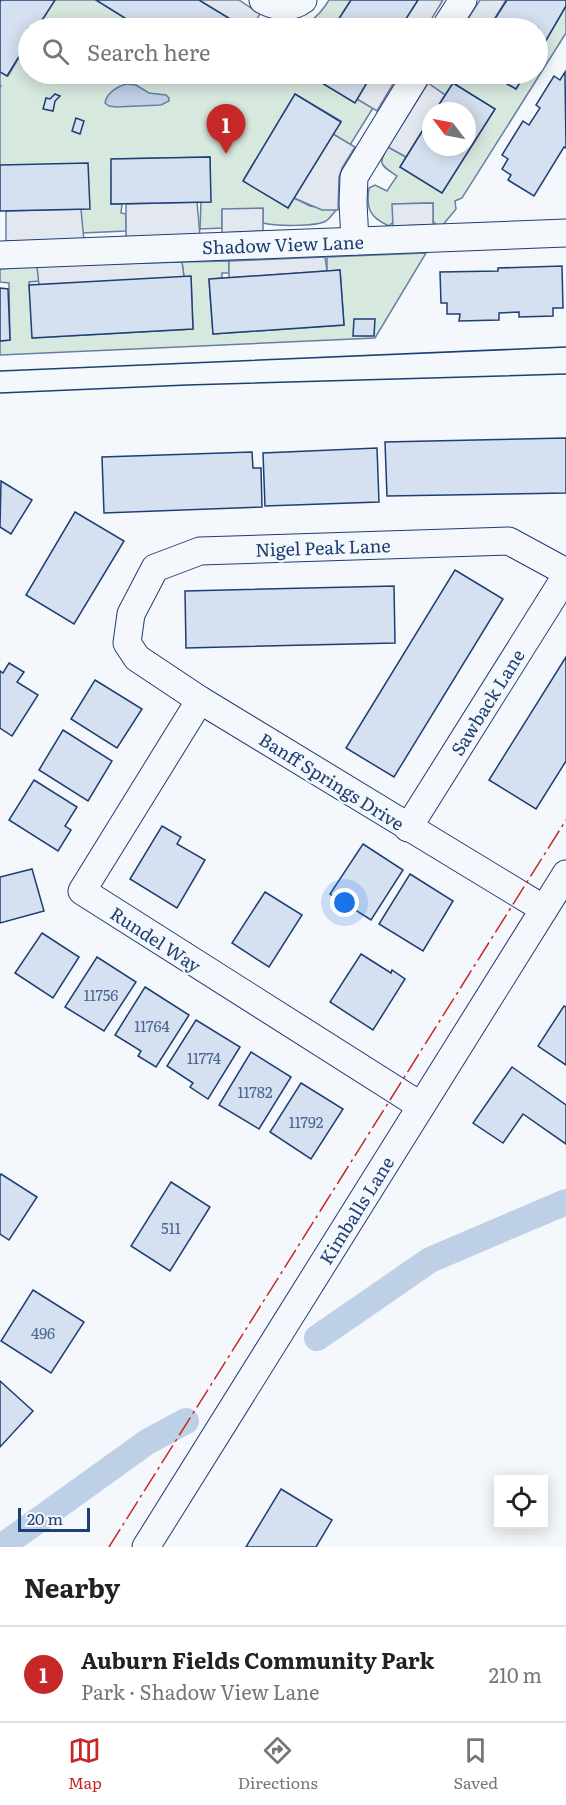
<!DOCTYPE html>
<html lang="en">
<head>
<meta charset="utf-8">
<style>
  body { margin:0; font-family:Literata,serif; background:#f2f2f2; color:#222 }
  .controls { position:absolute; right:18px; bottom:18px; display:grid; overflow:hidden; border-radius:0px; box-shadow:0 3px 15px #0003 }
  .controls button { width:54px; height:54px; display:grid; place-items:center; padding:0; border:0; border-bottom:2px solid #e0e0e0; background:#fff; color:#222; font:30px sans-serif }
  .compass { position:absolute; left:422px; top:102px; width:54px; height:54px; border-radius:50%; background:#fff; box-shadow:0 3px 15px #0003; rotate:302deg }
  .scale { position:absolute; left:18px; bottom:15px; width:72px; box-sizing:border-box; padding-left:6px; border:3px solid #1d3f73; border-top:0; font-size:16px; line-height:21px; white-space:nowrap; color:#1d3f73; -webkit-text-stroke:4px #f4f7fb; paint-order:stroke }
  .you { position:absolute; left:345px; top:903px; width:21px; height:21px; margin:-15px; border:4px solid #fff; border-radius:50%; background:#1a73e8; box-shadow:0 0 0 9px #1a73e833 }
  .badge { display:grid; place-items:center; width:39px; height:39px; border-radius:50%; background:#c62828; color:#fff; font-size:20px; font-weight:700 }
  .pin { position:absolute; translate:-50% -50px; filter:drop-shadow(0 2px 3px #0008) }
  .pin::after { content:''; position:absolute; top:32px; width:21px; height:18px; background:inherit; clip-path:polygon(0 0,100% 0,50% 100%) }
  .list { margin:0; padding:0; list-style:none }
  h2 { display:flex; justify-content:space-between; align-items:center; height:78px; margin:0; padding:0 24px; font-size:26px }
  h2 small { font-size:20px; font-weight:400; color:#767676 }
  .list li { display:grid; grid-template-columns:39px 1fr auto; gap:18px; align-items:center; box-sizing:border-box; height:96px; padding:0 24px; border-top:2px solid #e0e0e0 }
  .list b { display:block; font-size:22px; white-space:nowrap }
  .list p { margin:0; font-size:20px; white-space:nowrap; color:#767676 }
  .list em { font-size:20px; font-style:normal; color:#767676 }
  .icon { flex:none; width:33px; height:33px; fill:none; stroke:currentColor; stroke-width:2; stroke-linecap:round; stroke-linejoin:round }
  .map { position:relative; flex:none; width:566px; height:1547px; overflow:hidden }
  .search { position:absolute; background:#fff; box-shadow:0 3px 15px #0003; left:18px; right:18px; top:18px; height:66px; display:flex; align-items:center; gap:15px; box-sizing:border-box; padding:0 21px; border-radius:33px; color:#767676; font-size:22px }
  .sheet { height:174px; background:#fff }
  nav { display:flex; justify-content:space-around; align-items:center; box-sizing:border-box; height:84px; border-top:2px solid #e0e0e0; background:#fff; font-size:16px; color:#767676 }
  nav a { display:grid; justify-items:center; gap:3px }
  nav .on { color:#c62828 }
  .map>svg:first-child { display:block }
  .green { fill:#d7e8df; stroke:#687fa3; stroke-width:1.5 }
  .parking { fill:#e3e8f0; stroke:#687fa3; stroke-width:1.5 }
  .water { fill:#bed0e5; stroke:#687fa3; stroke-width:1.5 }
  .lines { fill:none; stroke-linecap:round; stroke-linejoin:round }
  .canal { stroke:#bed0e5; stroke-width:26 }
  .building { fill:#d5e0f0; stroke:#1d3f73; stroke-width:1.5 }
  .minor-casing { stroke:#1d3f73; stroke-width:29 }
  .minor { stroke:#f4f7fb; stroke-width:27 }
  .tram { stroke:#1d3f73; stroke-width:1.5 }
  .power { stroke:#c62828; stroke-width:1.5; stroke-dasharray:21 4.5 3 4.5; stroke-linecap:butt }
  .labels { text-anchor:middle; dominant-baseline:central; stroke-width:4.5; stroke-linejoin:round; paint-order:stroke }
  .number-label { font-size:15px; fill:#4b6792 }
  .street-label { font-size:18px; fill:#1d3f73; stroke:#f4f7fb }
</style>
</head>
<body>
<div class="map">
<svg width="566" height="1547" viewBox="0 0 566 1547">
  <rect width="100%" height="100%" fill="#f4f7fb"/>
  <g class="green">
    <path d="M55 0H96L141 28H37Z"/>
    <path d="M329 0H351L333 28H251L256 19C287 36 311 30 329 0Z"/>
    <path d="M566 6V33L462 198 455 201 456 209 442 226 438 227 433 221V203L393 204V222L389 226C369 217 366 208 369 188L375 185 387 191 397 176C381 165 377 165 388 147L406 157 400 167 442 193 495 109 453 83 445 95 428 83 434 74H490L516 89 525 74H538V54Z"/>
    <path d="M28 42V74H213L228 83 234 74H307L354 102 357 99 373 108 350 145 333 134 341 121 295 94 244 179 288 208 294 198 310 206 336 210C333 214 329 219 326 221 316 227 274 226 263 223V209L222 210V228L200 229 201 202H210V157L112 159 111 204H122L121 213 126 214V231L82 233 0 165V88L1 86 0 84V72L8 76Z"/>
    <path d="M426 253 375 338 0 355V341L10 340 9 283 0 282V269L37 266 39 281 29 282 33 338 193 329 191 277H184L182 262 229 261V273H222V278L209 280 213 334 344 325 340 270 327 271V257Z"/>
  </g>
  <g class="parking">
    <path d="M199 0H239L260 14 251 28H245Z"/>
    <path d="M418 0H443L426 28H400Z"/>
    <path d="M480 0H506L489 28H462Z"/>
    <path d="M372 74H399L377 111 357 99Z"/>
    <path d="M428 83 445 95 435 111H431V117L406 157 388 147Z"/>
    <path d="M333 134 355 147 342 168 339 177 338 210H322L294 198Z"/>
    <path d="M197 202 200 236 126 240V204Z"/>
    <path d="M433 203V225L393 226 392 204Z"/>
    <path d="M263 208V231L222 233V209Z"/>
    <path d="M81 209 84 241 6 245V211Z"/>
    <path d="M325 257 327 271 229 278V261Z"/>
    <path d="M182 262 184 277 39 285 37 266Z"/>
  </g>
  <path class="water" d="M126 84 136 85 149 93 166 95 169 98V101L161 105 116 107 109 106 105 103C107 92 117 87 126 84Z"/>
  <g class="lines">
    <g class="canal">
      <path d="M317 1338 430 1260 566 1202"/>
      <path d="M1 1547 147 1442 186 1421"/>
    </g>
  </g>
  <g class="building">
    <path d="M1 0H55L37 28H28V42L7 76 0 72V2Z"/>
    <path d="M96 0H199L245 28H141Z"/>
    <path d="M351 0H418L400 28H333Z"/>
    <path d="M507 0H566V6L538 54V28H489Z"/>
    <path d="M565 72 566 148 564 147 534 196 508 180 511 175 502 169 508 159 502 155 523 121 529 125 540 108 536 105 554 76 560 80Z"/>
    <path d="M213 74H234L228 83Z"/>
    <path d="M307 74H372L355 103Z"/>
    <path d="M490 74H525L516 89Z"/>
    <path d="M453 83 495 109 442 193 400 167 431 117V147H467V111H435Z"/>
    <path d="M55 94 60 96 55 101 53 111 43 109 46 98 50 99Z"/>
    <path d="M295 94 341 122 288 208 243 181Z"/>
    <path d="M76 118 84 121 80 134 72 131Z"/>
    <path d="M210 157 211 202 111 204V159Z"/>
    <path d="M88 163 90 209 0 211V165Z"/>
    <path d="M562 266 563 308H553V316L519 317V312L499 313V320L459 321 460 314H447V303H441L440 272 498 271V268Z"/>
    <path d="M340 270 344 325 213 334 209 279Z"/>
    <path d="M191 276 193 329 32 338 29 285Z"/>
    <path d="M0 288 8 289 10 340 0 341Z"/>
    <path d="M354 319H375L374 336H353Z"/>
    <path d="M566 438V493L387 496 385 442Z"/>
    <path d="M377 448 379 502 265 506 263 453Z"/>
    <path d="M252 452 253 468H261L262 507 104 513 102 457Z"/>
    <path d="M1 481 32 500 11 534 0 527Z"/>
    <path d="M75 512 124 541 74 624 26 595Z"/>
    <path d="M455 570 503 599 394 777 346 748Z"/>
    <path d="M394 586 395 643 186 648 185 591Z"/>
    <path d="M566 657V761L536 809 489 780Z"/>
    <path d="M9 663 24 672 17 682 38 695 12 736 0 728V671L3 673Z"/>
    <path d="M95 680 142 709 117 748 71 719Z"/>
    <path d="M63 730 112 761 88 801 39 770Z"/>
    <path d="M34 780 77 807 65 826 71 830 58 851 9 820Z"/>
    <path d="M162 826 181 837 177 844 205 860 177 908 130 879Z"/>
    <path d="M363 844 403 870 371 920 330 894Z"/>
    <path d="M32 869 44 911 0 923V877Z"/>
    <path d="M410 874 453 901 423 951 379 924Z"/>
    <path d="M265 892 302 915 269 967 232 943Z"/>
    <path d="M42 933 79 957 53 998 15 973Z"/>
    <path d="M361 954 391 973 392 970 405 979 373 1030 330 1002Z"/>
    <path d="M97 957 136 982 104 1031 65 1007Z"/>
    <path d="M145 987 189 1015 156 1067 138 1056 141 1051 115 1035Z"/>
    <path d="M564 1006 566 1007V1065L538 1046Z"/>
    <path d="M196 1020 240 1047 208 1099 190 1087 193 1083 167 1066Z"/>
    <path d="M251 1052 291 1077 259 1129 219 1105Z"/>
    <path d="M512 1067 566 1105V1144L523 1114 503 1143 473 1123Z"/>
    <path d="M301 1083 343 1109 311 1159 270 1132Z"/>
    <path d="M1 1174 37 1197 9 1240 0 1234V1176Z"/>
    <path d="M171 1182 210 1207 170 1271 131 1246Z"/>
    <path d="M33 1290 84 1322 51 1373 1 1341Z"/>
    <path d="M0 1381 33 1411 0 1447Z"/>
    <path d="M281 1489 332 1520 316 1547H246Z"/>
  </g>
  <g class="lines">
    <g class="minor-casing">
      <g id="minor">
        <path d="M263 0C276 7 291 9 303 0"/>
        <path d="M445 28 463 0"/>
        <path d="M355 241 353 203 354 177 417 74"/>
        <path d="M0 255 566 233"/>
        <path d="M200 700 82 891 421 1106"/>
        <path d="M408 828 566 576"/>
        <path d="M544 909 200 700 137 658 127 643 131 614 155 568 200 551 509 541 566 572"/>
        <path d="M146 1547 566 874"/>
      </g>
    </g>
    <use href="#minor" class="minor"/>
    <g class="tram">
      <path d="M0 371 566 347"/>
      <path d="M0 393 187 385 566 374"/>
    </g>
    <path class="power" d="M109 1547 566 820"/>
  </g>
  <g class="labels">
    <g class="number-label">
      <text x="101" y="994">11756</text>
      <text x="152" y="1025">11764</text>
      <text x="204" y="1057">11774</text>
      <text x="255" y="1091">11782</text>
      <text x="306" y="1121">11792</text>
      <text x="171" y="1227">511</text>
      <text x="43" y="1332">496</text>
    </g>
    <g class="street-label">
      <text transform="translate(283 244) rotate(-2)">Shadow View Lane</text>
      <text transform="translate(323 547) rotate(-2)">Nigel Peak Lane</text>
      <text transform="translate(487 702) rotate(-58)">Sawback Lane</text>
      <text transform="translate(332 781) rotate(32)">Banff Springs Drive</text>
      <text transform="translate(156 939) rotate(33)">Rundel Way</text>
      <text transform="translate(356 1210) rotate(-58)">Kimballs Lane</text>
    </g>
  </g>
</svg>
<div class="controls">
<button><svg class="icon" aria-label="locate" viewBox="0 0 24 24"><circle cx="12" cy="12" r="6"/><path d="M12 2v4M12 18v4M2 12h4M18 12h4"/></svg></button>
</div>
<svg class="compass" viewBox="-18 -18 36 36"><path d="M0-13l5 13h-10z" fill="#e53935"/><path d="M0 13l5-13h-10z" fill="#767676"/></svg>
<div class="scale">20 m</div>
<div class="you"></div>
<div class="pin badge" style="left:226px;top:154px">1</div>
<div class="search"><svg class="icon" aria-label="search" viewBox="0 0 24 24"><circle cx="10" cy="10" r="6"/><path d="M15 15l6 6"/></svg>Search here</div>
</div>
<section class="sheet">
<h2>Nearby<small></small></h2>
<ul class="list">
<li><span class="badge">1</span><div><b>Auburn Fields Community Park</b><p>Park · Shadow View Lane</p></div><em>210 m</em></li>
</ul>
</section>
<nav>
<a class="on"><svg class="icon" aria-label="map" viewBox="0 0 24 24"><path d="M3 6l6-2 6 2 6-2v14l-6 2-6-2-6 2zM9 4v14M15 6v14"/></svg>Map</a>
<a><svg class="icon" aria-label="directions" viewBox="0 0 24 24"><path d="M12 3l9 9-9 9-9-9zM9 14v-3h6M13 9l2 2-2 2"/></svg>Directions</a>
<a><svg class="icon" aria-label="saved" viewBox="0 0 24 24"><path d="M7 4h10v16l-5-4-5 4z"/></svg>Saved</a>
</nav>
</body>
</html>
